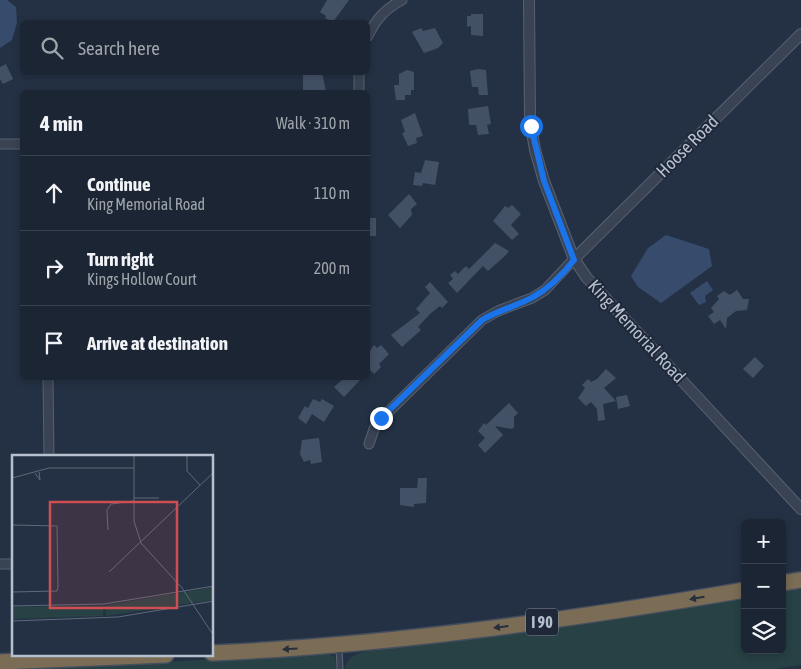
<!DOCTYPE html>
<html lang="en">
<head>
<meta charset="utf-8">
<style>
  body { margin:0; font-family:"Asap Condensed",sans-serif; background:#28313f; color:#f1f3f6 }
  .controls { position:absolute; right:15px; bottom:15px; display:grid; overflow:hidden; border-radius:8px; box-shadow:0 2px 8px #0003 }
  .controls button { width:45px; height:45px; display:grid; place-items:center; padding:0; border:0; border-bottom:1px solid #39424e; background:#1b2533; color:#f1f3f6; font:25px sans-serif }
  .stop { position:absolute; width:15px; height:15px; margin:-11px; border:4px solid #1a73e8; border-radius:50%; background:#fff }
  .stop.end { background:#1a73e8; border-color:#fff; box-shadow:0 1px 5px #0008 }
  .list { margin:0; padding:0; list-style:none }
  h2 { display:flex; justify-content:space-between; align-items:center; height:65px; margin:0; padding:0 20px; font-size:21px }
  h2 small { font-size:16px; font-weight:400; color:#a0a5ac }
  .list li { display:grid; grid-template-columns:32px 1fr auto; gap:15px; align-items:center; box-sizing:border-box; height:75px; padding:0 20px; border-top:1px solid #39424e }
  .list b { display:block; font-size:19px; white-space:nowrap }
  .list p { margin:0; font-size:16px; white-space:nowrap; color:#a0a5ac }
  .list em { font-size:16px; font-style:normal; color:#a0a5ac }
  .icon { flex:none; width:28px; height:28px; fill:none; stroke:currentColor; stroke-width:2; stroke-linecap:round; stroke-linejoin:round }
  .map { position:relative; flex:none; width:801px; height:669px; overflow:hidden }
  .search { position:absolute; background:#1b2533; box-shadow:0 2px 8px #0003; left:20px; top:20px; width:350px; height:55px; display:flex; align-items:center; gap:12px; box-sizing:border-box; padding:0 18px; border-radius:8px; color:#a0a5ac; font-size:19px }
  .panel { position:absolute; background:#1b2533; box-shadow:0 2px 8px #0003; left:20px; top:90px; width:350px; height:290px; border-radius:8px }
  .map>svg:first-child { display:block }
  .green { fill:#274145 }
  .water { fill:#374c6c }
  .building { fill:#435166 }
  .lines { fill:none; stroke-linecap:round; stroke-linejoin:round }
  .service-casing { stroke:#576171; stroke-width:7 }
  .minor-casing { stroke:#576171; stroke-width:11 }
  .tertiary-casing { stroke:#576171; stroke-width:12 }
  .motorway-casing { stroke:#444e5e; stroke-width:18 }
  .service { stroke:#394353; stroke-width:4.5 }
  .minor { stroke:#394353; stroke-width:9 }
  .tertiary { stroke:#394353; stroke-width:10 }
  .motorway { stroke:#7a6c55; stroke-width:15 }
  .oneway { fill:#272f3c }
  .route { stroke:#1a73e8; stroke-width:6 }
  .labels { text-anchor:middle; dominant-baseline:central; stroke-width:4; stroke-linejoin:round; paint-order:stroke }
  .shield { fill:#1e2839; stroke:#8892a1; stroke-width:1 }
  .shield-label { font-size:16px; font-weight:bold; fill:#b6bfcd }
  .street-label { font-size:18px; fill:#b6bfcd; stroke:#1e2839 }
  .inset-road { fill:none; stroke:#5e6a7b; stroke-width:1 }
  .view { fill:#ce4e51; fill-opacity:0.15; stroke:#ce4e51; stroke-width:2.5 }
  .inset-edge { fill:none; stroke:#b6bfcd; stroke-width:2.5 }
</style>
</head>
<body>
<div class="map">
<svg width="801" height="669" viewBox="0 0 801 669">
  <rect width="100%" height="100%" fill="#243144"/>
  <g class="green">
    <path d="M801 587V665L774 669H345C347 654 363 652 375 650L745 598V650H782V591Z"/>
    <path d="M324 653 335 657 337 669H0L164 662Z"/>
  </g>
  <g class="water">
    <path d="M0 0H7L16 7 17 23 12 40 0 48Z"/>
    <path d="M666 235 709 249 712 266 661 303 638 287 631 276 648 248Z"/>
    <path d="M707 281 713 290 705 296 706 302 699 305 690 293Z"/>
  </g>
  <g class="building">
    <path d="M327 0H349L333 22 325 18 326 16 320 12Z"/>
    <path d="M471 14H483V36L471 35V26L467 27V16H471Z"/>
    <path d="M421 28 423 31 435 28 443 43 438 48 424 53 412 32Z"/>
    <path d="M6 64 13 79 3 84 0 79V67Z"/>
    <path d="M478 69 486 70 488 95H479L478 87H472L470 71Z"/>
    <path d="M407 70 414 72V90H411V95H405V100H396L394 85H399V74Z"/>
    <path d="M303 72 322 73 326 91 303 90Z"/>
    <path d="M488 106 491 124 487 125 489 134 478 135 476 125H469L468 109Z"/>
    <path d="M415 113 423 136 416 138 417 143 408 146 402 133 405 132 401 120Z"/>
    <path d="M425 160 439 162 435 185 423 183 422 186 413 185 415 172 421 173Z"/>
    <path d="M409 194 417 204 411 209 412 215 400 228 388 215Z"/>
    <path d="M512 205 521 214 511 225 519 234 512 240 493 221 505 206 508 208Z"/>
    <rect x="368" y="218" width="8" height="18"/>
    <path d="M495 243 509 251 506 255 488 271 483 266 457 293 448 283 453 279 450 275 455 271 458 274 466 266 469 269Z"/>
    <path d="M430 282 448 302 442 308 440 306 430 314 418 327 421 330 402 347 391 335 420 313 416 309 430 293 425 287Z"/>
    <path d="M737 290 743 299H749L747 310 736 311 727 318 726 329 720 320 714 324 708 316 714 312 711 308 719 299 717 296 724 291 730 295Z"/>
    <path d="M374 345 377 348 381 345 389 354 379 364 381 367 374 374 368 368V354Z"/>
    <path d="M755 357 764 366 753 378 743 369Z"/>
    <path d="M606 369 616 378 604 388 616 401 603 404 605 420 598 421 597 409 591 402 586 406 578 398 585 388 582 385 588 379 591 382 597 379Z"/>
    <path d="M344 378H362L344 397 334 387Z"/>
    <path d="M627 395 630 406 618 409 616 397Z"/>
    <path d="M313 399 320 402 322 399 334 406 324 422 312 414 306 424 298 418 305 406 308 408Z"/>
    <path d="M509 403 518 413 514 417V427L512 429 495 426 503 435 485 453 478 445 485 438 478 431 484 423 486 425Z"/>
    <path d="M319 438 322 462 311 464 310 460 304 462 300 454 302 440Z"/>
    <path d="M418 478H427L426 503 414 504V507L400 505V488H417Z"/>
  </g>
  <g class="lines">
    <g class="service-casing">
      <path id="service" d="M339 647 340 669"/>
    </g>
    <g class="minor-casing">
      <g id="minor">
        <path d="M368 36C376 19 385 9 402 0"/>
        <path d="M359 72V92"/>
        <path d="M0 144H22"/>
        <path d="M48 378 49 457"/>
        <path d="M369 444 374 429 381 419 482 320 498 311 532 298 545 290 574 259"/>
        <path d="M0 564H14"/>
      </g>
    </g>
    <g class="tertiary-casing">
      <g id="tertiary">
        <path d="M529 0 530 120 535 150 544 181 574 259 587 278 801 509"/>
        <path d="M574 259 801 34"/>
      </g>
    </g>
    <g class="motorway-casing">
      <g id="motorway">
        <path d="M782 583 801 580"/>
        <path d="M212 653C391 645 568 620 745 590"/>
        <path d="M0 662 166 655"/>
      </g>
    </g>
    <use href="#service" class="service"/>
    <use href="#minor" class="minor"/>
    <use href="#tertiary" class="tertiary"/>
    <use href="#motorway" class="motorway"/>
  </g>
  <defs><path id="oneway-solid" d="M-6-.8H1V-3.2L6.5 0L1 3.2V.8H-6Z" transform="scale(1.25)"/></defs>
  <g class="oneway">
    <use href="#oneway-solid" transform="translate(697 598) rotate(170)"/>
    <use href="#oneway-solid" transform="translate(501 627) rotate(173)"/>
    <use href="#oneway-solid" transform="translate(290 649) rotate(176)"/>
  </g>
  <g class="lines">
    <path class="route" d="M381 418 482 320C499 310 517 306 533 297 550 288 563 274 574 260L544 181 531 126"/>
  </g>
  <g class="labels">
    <rect class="shield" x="526" y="608.5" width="32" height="27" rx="4"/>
    <g class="shield-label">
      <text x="542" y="622">I 90</text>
    </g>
    <g class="street-label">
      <text transform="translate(687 146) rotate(-45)">Hoose Road</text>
      <text transform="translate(637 331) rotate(47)">King Memorial Road</text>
    </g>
  </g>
  <g transform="translate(12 455)">
    <rect width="201" height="201" fill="#243144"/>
    <path d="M201 132V145L94 161V151L97 150ZM91 151V161L0 164V152Z" fill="#274145"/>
    <path class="inset-road" d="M122 0V66L129 88 170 133 202 181M175 0V16L188 30M23 18 28 25 27 17M0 23 37 13H122M122 43H147M0 70 45 71 46 132 45 136 0 137M96 75 95 55 99 49 122 46M97 117 202 17M0 151 92 149 202 131M0 166 106 162 202 146"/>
    <path class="view" d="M38 47H165V153H38Z"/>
    <rect width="201" height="201" class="inset-edge"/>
  </g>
</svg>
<div class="controls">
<button>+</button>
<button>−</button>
<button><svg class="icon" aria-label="layers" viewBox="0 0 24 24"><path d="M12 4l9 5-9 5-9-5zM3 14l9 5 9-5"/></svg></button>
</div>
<div class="stop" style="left:531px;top:126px"></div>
<div class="stop end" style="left:381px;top:418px"></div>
<div class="search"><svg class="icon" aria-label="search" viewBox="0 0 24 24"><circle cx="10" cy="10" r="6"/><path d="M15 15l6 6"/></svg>Search here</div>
<section class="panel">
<h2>4 min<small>Walk · 310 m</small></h2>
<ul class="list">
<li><svg class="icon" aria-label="ahead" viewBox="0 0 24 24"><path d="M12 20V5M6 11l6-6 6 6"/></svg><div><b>Continue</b><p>King Memorial Road</p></div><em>110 m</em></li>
<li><svg class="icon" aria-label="right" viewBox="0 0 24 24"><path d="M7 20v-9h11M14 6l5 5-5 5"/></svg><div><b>Turn right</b><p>Kings Hollow Court</p></div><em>200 m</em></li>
<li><svg class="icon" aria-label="arrive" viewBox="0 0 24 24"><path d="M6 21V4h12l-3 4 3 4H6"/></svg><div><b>Arrive at destination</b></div></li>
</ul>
</section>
</div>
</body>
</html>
